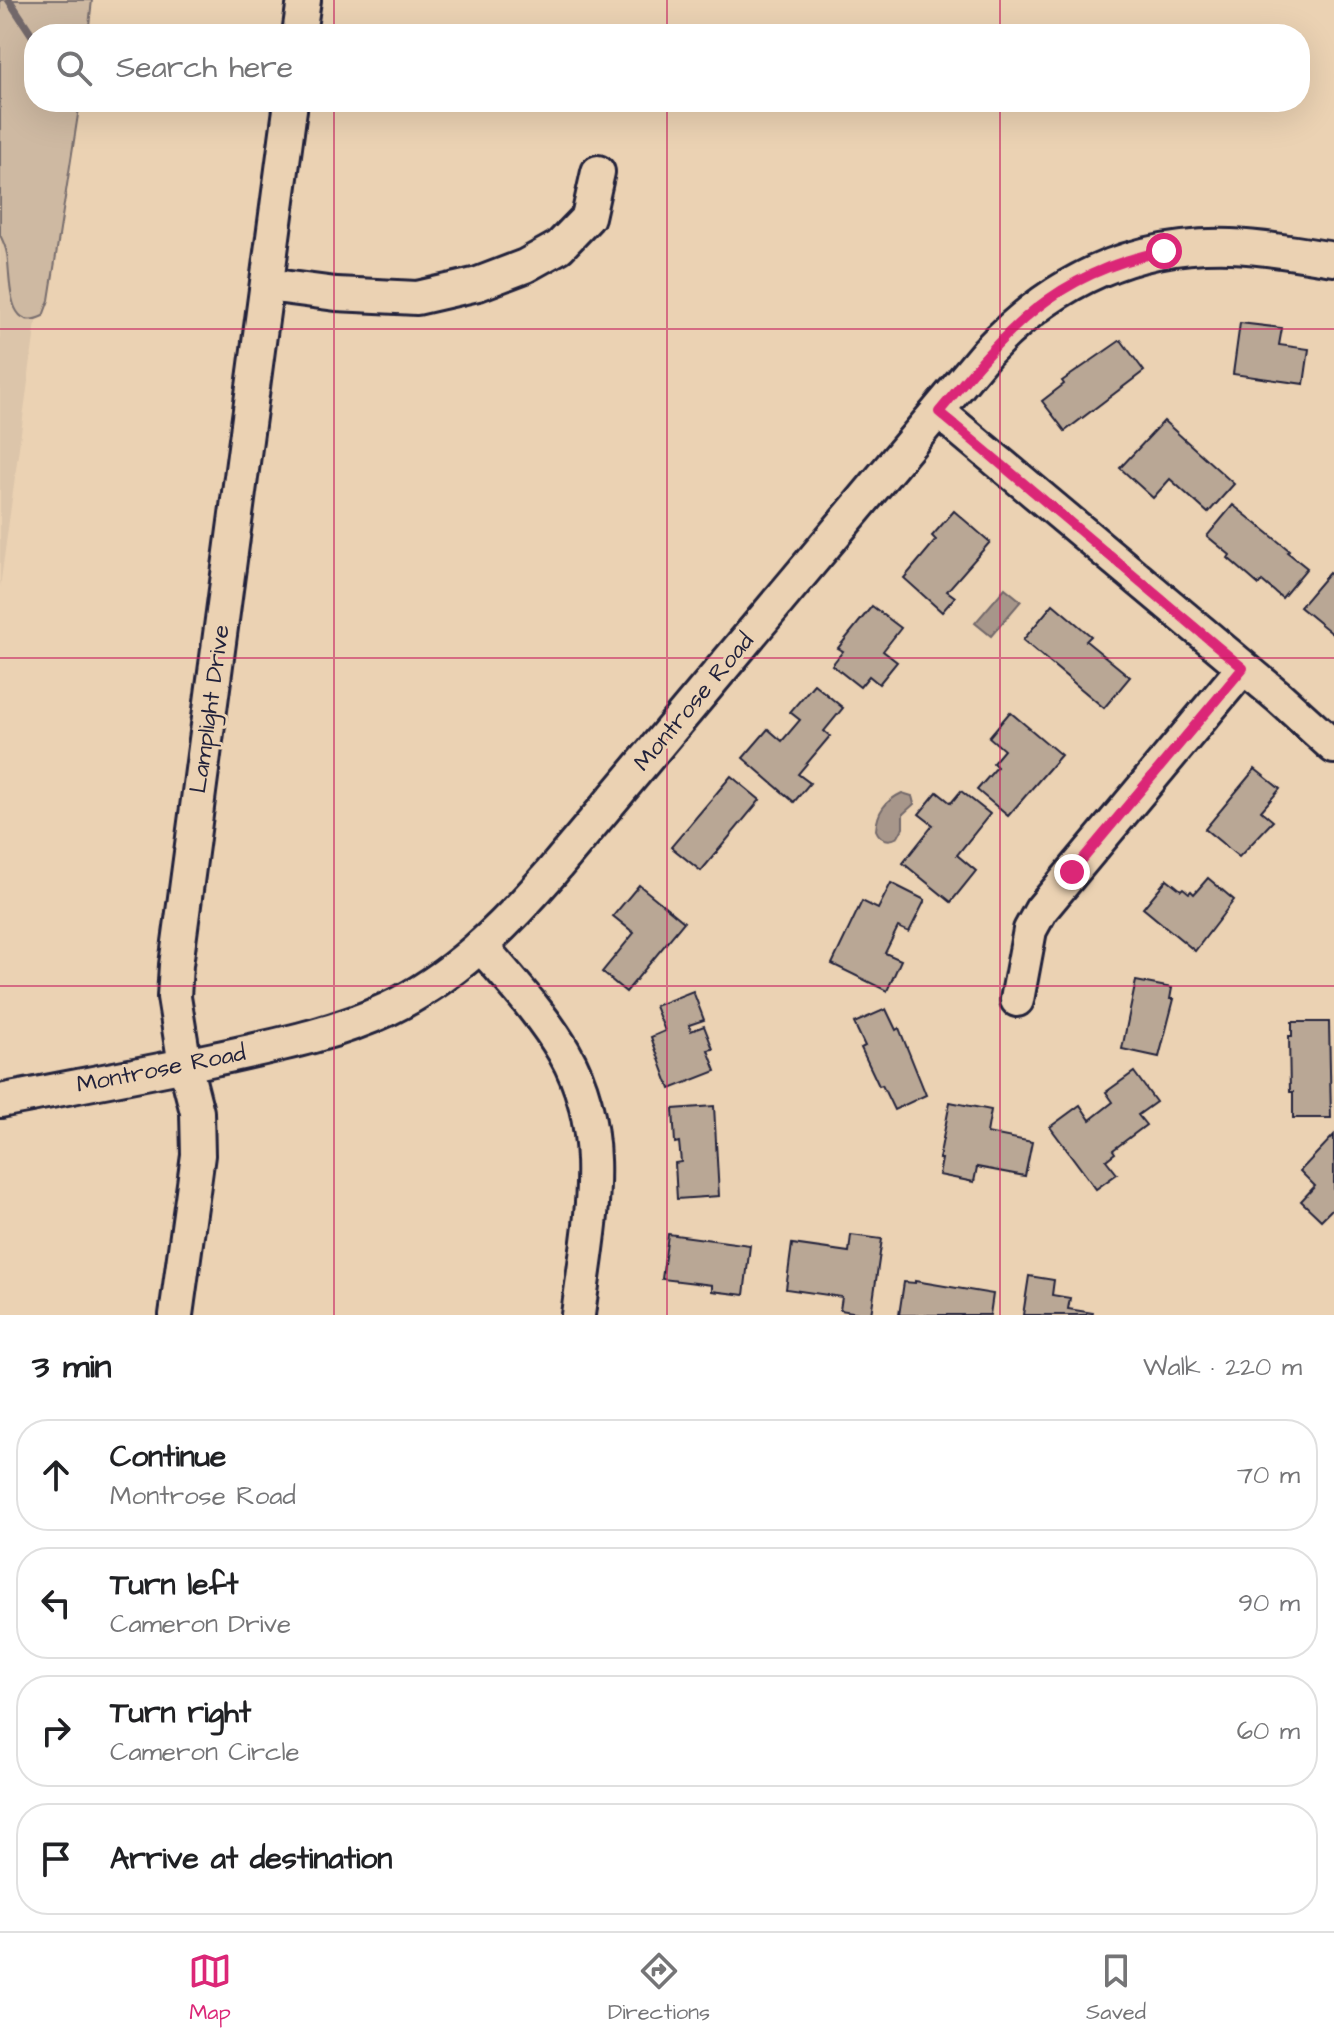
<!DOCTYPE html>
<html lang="en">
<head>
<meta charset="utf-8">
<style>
  body { margin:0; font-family:"Architects Daughter",sans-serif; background:#f6f6f6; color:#202124 }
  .stop { position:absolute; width:24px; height:24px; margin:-18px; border:6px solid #db2777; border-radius:50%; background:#fff }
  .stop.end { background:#db2777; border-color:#fff; box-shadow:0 2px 8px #0008 }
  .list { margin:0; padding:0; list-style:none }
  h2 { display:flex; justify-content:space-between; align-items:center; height:104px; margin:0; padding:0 32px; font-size:34px }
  h2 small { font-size:26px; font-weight:400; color:#757577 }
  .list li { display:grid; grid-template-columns:52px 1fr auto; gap:24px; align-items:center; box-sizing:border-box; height:112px; margin:0 16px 16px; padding:0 16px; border:2px solid #e0e0e0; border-radius:32px }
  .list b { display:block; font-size:30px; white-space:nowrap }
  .list p { margin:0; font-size:26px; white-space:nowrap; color:#757577 }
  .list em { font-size:26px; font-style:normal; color:#757577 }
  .icon { flex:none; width:44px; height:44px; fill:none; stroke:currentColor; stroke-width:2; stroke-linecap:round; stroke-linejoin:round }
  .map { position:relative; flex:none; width:1334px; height:1315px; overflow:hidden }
  .search { position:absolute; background:#fff; box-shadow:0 8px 32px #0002; left:24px; right:24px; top:24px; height:88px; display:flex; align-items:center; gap:20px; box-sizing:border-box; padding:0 28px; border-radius:32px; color:#757577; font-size:30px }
  .sheet { height:616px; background:#fff }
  nav { display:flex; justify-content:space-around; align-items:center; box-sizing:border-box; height:112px; border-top:2px solid #e0e0e0; background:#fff; font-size:22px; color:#757577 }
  nav a { display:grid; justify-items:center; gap:4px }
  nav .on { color:#db2777 }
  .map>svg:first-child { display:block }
  .built { fill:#dcc5aa }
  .green { fill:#ceb9a2; stroke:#786e6e; stroke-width:2 }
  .water { fill:#a7968a; stroke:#72686a; stroke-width:2 }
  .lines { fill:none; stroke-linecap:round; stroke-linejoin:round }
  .stream { stroke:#72686a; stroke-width:8 }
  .building { fill:#b9a795; stroke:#22223b; stroke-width:2 }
  .street-casing { stroke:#22223b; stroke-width:38 }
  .street { stroke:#ebd2b3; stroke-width:32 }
  .route { stroke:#db2777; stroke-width:10 }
  .grid { fill:none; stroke:#c2185b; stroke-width:2; stroke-opacity:0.55 }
  .labels { text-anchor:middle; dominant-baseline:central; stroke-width:6; stroke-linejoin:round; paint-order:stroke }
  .street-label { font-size:24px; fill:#22223b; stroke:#ebd2b3 }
</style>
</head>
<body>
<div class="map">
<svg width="1334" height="1315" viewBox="0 0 1334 1315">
  <rect width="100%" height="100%" fill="#ebd2b3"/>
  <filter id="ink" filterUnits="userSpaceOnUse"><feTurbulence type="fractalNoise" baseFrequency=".0125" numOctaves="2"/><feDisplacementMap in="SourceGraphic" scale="16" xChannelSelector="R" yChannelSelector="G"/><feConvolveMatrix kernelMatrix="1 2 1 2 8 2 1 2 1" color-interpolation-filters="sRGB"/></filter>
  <g filter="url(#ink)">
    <path class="built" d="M0 0 34 34V102H66L0 587Z"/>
    <path class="green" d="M0 0H92L88 34H34V102H80L49 300 43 316C5 335 11 273 7 254 6 248 3 241 0 235Z"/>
    <g class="water">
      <path d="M1005 588 1021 601 991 636 975 623Z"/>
      <path d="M902 793 912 796 914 804 903 814V828L898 837C889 842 880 840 876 830 877 812 885 801 902 793Z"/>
    </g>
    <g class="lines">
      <path class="stream" d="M9 0 34 38"/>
    </g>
    <g class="building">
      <path d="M1240 323 1282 328 1279 345 1309 349 1304 384 1233 374Z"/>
      <path d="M1121 340 1144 371 1065 431 1042 401 1064 384 1062 381Z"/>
      <path d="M1164 421 1234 484 1208 513 1170 479 1153 498 1120 468Z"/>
      <path d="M1233 505 1289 550 1287 552 1307 568 1282 598 1262 581 1259 585 1228 558 1230 555 1207 536Z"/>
      <path d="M954 511 990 542 947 591 955 597 942 612 904 578 936 540 932 536Z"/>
      <path d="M1329 573 1334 577V635L1300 607Z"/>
      <path d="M1053 604 1091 636 1086 641 1130 677 1104 708 1023 640Z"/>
      <path d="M872 606 901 628 883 651 897 662 879 684 869 676 860 687 832 665 843 651 838 648Z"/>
      <path d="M814 684 843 708 824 731 830 736 798 774 810 783 794 802 743 758 768 729 782 741 800 720 790 712Z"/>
      <path d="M1010 712 1061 755 1008 816 977 790 997 767 993 763 1004 750 989 737Z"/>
      <path d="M1255 769 1280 789 1261 811 1273 821 1239 857 1205 829Z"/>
      <path d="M731 776 760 800 701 871 671 847Z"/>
      <path d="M961 791 990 814 957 855 976 871 951 902 903 863 933 825 919 814 937 792 951 803Z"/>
      <path d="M1208 878 1234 900 1195 951 1143 908 1167 879 1181 890 1183 888 1189 893 1191 891 1194 894Z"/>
      <path d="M891 883 925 900 909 932 898 927 885 953 901 960 887 991 832 964 862 901 878 909Z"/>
      <path d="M639 885 684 922 626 992 602 972 634 933 613 916Z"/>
      <path d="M1136 981 1172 988 1170 999H1174L1159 1057 1122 1049Z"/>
      <path d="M693 991 704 1020 689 1025 691 1031 704 1026 713 1049 708 1050 716 1071 670 1089 651 1037 665 1031 655 1006Z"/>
      <path d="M886 1009 896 1030 899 1028 926 1095 894 1110 882 1085 879 1086 861 1048 865 1046 854 1023Z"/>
      <path d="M1292 1022H1329L1331 1118H1293V1092H1290L1289 1036H1292Z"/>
      <path d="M1134 1072 1156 1102 1138 1115 1146 1125 1113 1150 1115 1153 1106 1160 1117 1174 1096 1189 1050 1127 1080 1105 1090 1120 1113 1102 1106 1092Z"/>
      <path d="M950 1102 991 1110 987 1133 1032 1142 1025 1176 977 1167 974 1182 939 1175 942 1159H939Z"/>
      <path d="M714 1106 719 1196 677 1199 675 1163 681 1162 679 1142 675 1143 673 1109Z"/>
      <path d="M1334 1135V1207L1321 1220 1301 1201 1315 1186 1300 1171Z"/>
      <path d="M668 1234 750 1245 744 1295 712 1291V1285L662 1279Z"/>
      <path d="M851 1235 882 1239 871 1315 840 1310 842 1297 786 1289 792 1244 849 1252Z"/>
      <path d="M1029 1276 1054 1280 1052 1295 1070 1298 1068 1309 1093 1313 1092 1315H1023Z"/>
      <path d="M915 1281 993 1294 990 1315H899L904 1282 915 1283Z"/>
    </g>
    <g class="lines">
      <g class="street-casing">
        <g id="street">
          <path d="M299 34 304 0"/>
          <path d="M267 285 336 294 417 298 478 284 525 266 559 247 588 217 598 172"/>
          <path d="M939 412 1279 697 1334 747"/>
          <path d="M481 946C510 980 542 1014 564 1052 612 1135 589 1226 578 1315"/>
          <path d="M1017 1000 1030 930 1041 910 1243 668"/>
          <path d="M0 1101C71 1087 143 1074 214 1059 273 1046 333 1035 388 1009 453 978 504 927 550 874L987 352C1053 281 1133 243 1231 246 1265 247 1300 254 1334 259"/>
          <path d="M176 1315 198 1155 197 1112 185 1065 174 997 176 965 291 102"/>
        </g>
      </g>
      <use href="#street" class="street"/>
    </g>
  </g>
  <g class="lines" filter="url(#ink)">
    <path class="route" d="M1072 872 1243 668 939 412C1007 329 1053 274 1164 251"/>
  </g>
  <path class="grid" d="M334 0V34M667 0V34M1000 0V34M334 102V1315M667 102V1315M1000 102V1315M0 329H1334M0 658H1334M0 986H1334"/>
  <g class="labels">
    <g class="street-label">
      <text transform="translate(694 702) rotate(-50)">Montrose Road</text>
      <text transform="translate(210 709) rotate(-82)">Lamplight Drive</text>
      <text transform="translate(161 1069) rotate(-11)">Montrose Road</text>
    </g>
  </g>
</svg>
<div class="stop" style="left:1164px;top:251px"></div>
<div class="stop end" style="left:1072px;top:872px"></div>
<div class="search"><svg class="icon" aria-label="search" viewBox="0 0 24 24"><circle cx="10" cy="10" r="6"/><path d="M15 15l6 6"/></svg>Search here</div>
</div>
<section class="sheet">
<h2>3 min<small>Walk · 220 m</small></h2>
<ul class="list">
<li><svg class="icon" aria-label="ahead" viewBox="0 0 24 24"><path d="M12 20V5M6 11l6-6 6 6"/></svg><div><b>Continue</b><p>Montrose Road</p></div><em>70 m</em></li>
<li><svg class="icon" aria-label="left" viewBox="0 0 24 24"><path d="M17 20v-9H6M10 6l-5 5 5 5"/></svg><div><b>Turn left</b><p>Cameron Drive</p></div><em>90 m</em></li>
<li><svg class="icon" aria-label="right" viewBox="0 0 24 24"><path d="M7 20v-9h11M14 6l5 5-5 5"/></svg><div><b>Turn right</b><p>Cameron Circle</p></div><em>60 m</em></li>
<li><svg class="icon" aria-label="arrive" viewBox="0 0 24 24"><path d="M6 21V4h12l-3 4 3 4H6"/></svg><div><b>Arrive at destination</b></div></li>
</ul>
</section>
<nav>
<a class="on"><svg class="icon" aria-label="map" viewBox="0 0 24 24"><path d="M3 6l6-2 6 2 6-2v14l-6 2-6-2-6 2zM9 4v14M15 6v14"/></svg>Map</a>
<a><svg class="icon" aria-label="directions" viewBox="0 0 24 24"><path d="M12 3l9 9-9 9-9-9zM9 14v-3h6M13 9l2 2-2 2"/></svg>Directions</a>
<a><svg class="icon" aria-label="saved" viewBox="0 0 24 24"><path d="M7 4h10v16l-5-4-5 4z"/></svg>Saved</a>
</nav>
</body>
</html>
